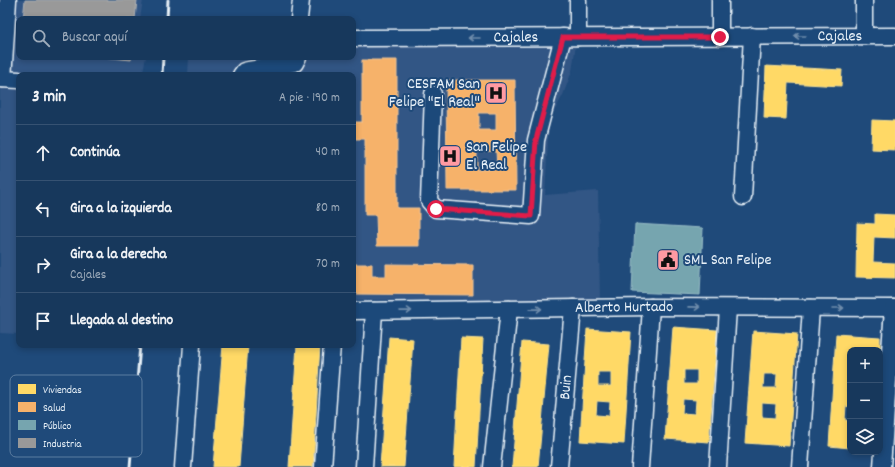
<!DOCTYPE html>
<html lang="es">
<head>
<meta charset="utf-8">
<style>
  body { margin:0; font-family:Dekko,sans-serif; background:#244365; color:#f1f3f6 }
  .controls { position:absolute; right:12px; bottom:12px; display:grid; overflow:hidden; border-radius:8px; box-shadow:0 2px 6px #0003 }
  .controls button { width:36px; height:36px; display:grid; place-items:center; padding:0; border:0; border-bottom:1px solid #365272; background:#17385c; color:#f1f3f6; font:20px sans-serif }
  .stop { position:absolute; width:12px; height:12px; margin:-9px; border:3px solid #e11d48; border-radius:50%; background:#fff }
  .stop.end { background:#e11d48; border-color:#fff; box-shadow:0 1px 4px #0008 }
  .list { margin:0; padding:0; list-style:none }
  h2 { display:flex; justify-content:space-between; align-items:center; height:52px; margin:0; padding:0 16px; font-size:17px }
  h2 small { font-size:13px; font-weight:400; color:#9eacbb }
  .list li { display:grid; grid-template-columns:26px 1fr auto; gap:12px; align-items:center; box-sizing:border-box; height:56px; padding:0 16px; border-top:1px solid #365272 }
  .list b { display:block; font-size:15px; white-space:nowrap }
  .list p { margin:0; font-size:13px; white-space:nowrap; color:#9eacbb }
  .list em { font-size:13px; font-style:normal; color:#9eacbb }
  .icon { flex:none; width:22px; height:22px; fill:none; stroke:currentColor; stroke-width:2; stroke-linecap:round; stroke-linejoin:round }
  .map { position:relative; flex:none; width:895px; height:467px; overflow:hidden }
  .search { position:absolute; background:#17385c; box-shadow:0 2px 6px #0003; left:16px; top:16px; width:340px; height:44px; display:flex; align-items:center; gap:10px; box-sizing:border-box; padding:0 14px; border-radius:8px; color:#9eacbb; font-size:15px }
  .panel { position:absolute; background:#17385c; box-shadow:0 2px 6px #0003; left:16px; top:72px; width:340px; height:276px; border-radius:8px }
  .map>svg:first-child { display:block }
  .built { fill:#335685 }
  .homes { fill:#ffd966; stroke:#f8e092; fill-rule:evenodd }
  .health { fill:#f6b26b; stroke:#f2c595; fill-rule:evenodd }
  .public { fill:#76a5af; stroke:#98bcc5 }
  .industry { fill:#999; stroke:#b1b3b6 }
  .lines { fill:none; stroke-linecap:round; stroke-linejoin:round }
  .minor-casing { stroke:#e8f1f8; stroke-width:19 }
  .minor { stroke:#1f4a7a; stroke-width:16 }
  .rail { stroke:#e8f1f8; stroke-width:3 }
  .oneway { stroke:#6f8dac }
  .route { stroke:#e11d48; stroke-width:5 }
  .labels { text-anchor:middle; dominant-baseline:central; stroke-width:4; stroke-linejoin:round; paint-order:stroke }
  .street-label { font-size:16px; fill:#e8f1f8; stroke:#1f4a7a }
  .poi-label { font-size:16px; fill:#e8f1f8; stroke:#1f4a7a; text-anchor:start }
  .key { fill:#1f4a7a; stroke:#5b7ca0; stroke-width:1 }
  .key-label { font-size:11px; fill:#e8f1f8 }
</style>
</head>
<body>
<div class="map">
<svg width="895" height="467" viewBox="0 0 895 467">
  <rect width="100%" height="100%" fill="#1f4a7a"/>
  <filter id="ink" filterUnits="userSpaceOnUse"><feTurbulence type="fractalNoise" baseFrequency=".025" numOctaves="2"/><feDisplacementMap in="SourceGraphic" scale="8" xChannelSelector="R" yChannelSelector="G"/><feConvolveMatrix kernelMatrix="1 2 1 2 8 2 1 2 1" color-interpolation-filters="sRGB"/></filter>
  <g filter="url(#ink)">
    <g class="built">
      <path d="M0 0H143L140 19H19V57H146L142 75H19V334L0 333Z"/>
      <path d="M576 44 572 71 563 95 549 121 545 195 598 191 600 302 353 300V75H188L189 57H353V45Z"/>
    </g>
    <g class="homes">
      <path d="M766 66 842 70 841 86 788 83 786 119 764 118Z"/>
      <path d="M872 120 895 121V150L871 149Z"/>
      <path d="M875 214 895 215V238L874 237 873 262 895 263V278L856 277 857 223 875 224Z"/>
      <path d="M673 327 717 330 709 442 665 439ZM684 370H697V384H684ZM683 399 696 400 695 414 682 413Z"/>
      <path d="M587 329 631 332 624 444 580 441ZM598 372H611V386H598ZM597 401 610 402 609 416 596 415Z"/>
      <path d="M753 331 797 334 789 446 745 443ZM764 374H777L776 388H763ZM762 403 776 404 775 418 762 417Z"/>
      <path d="M836 334 880 337V350H850V377H847V391H850V407L846 406 845 420 850 421V448L829 446Z"/>
      <path d="M389 337 413 339 404 467H380Z"/>
      <path d="M461 338 483 339 476 467H454Z"/>
      <path d="M522 342 549 344 538 467H512Z"/>
      <path d="M223 345H248L239 467H213Z"/>
      <path d="M297 345H320L313 467H289Z"/>
    </g>
    <g class="health">
      <path d="M362 60H397V208H419V246H377L376 215H365V139H353V122H362Z"/>
      <path d="M446 80H515L516 190H447ZM479 113H496V130H479ZM496 151 497 169 477 170V152Z"/>
      <path d="M353 264H372V276H386V264L473 265V295L353 294Z"/>
    </g>
    <path class="public" d="M635 224 703 228 700 295 632 292Z"/>
    <g class="industry">
      <path d="M25 0H137L135 19H23Z"/>
      <path d="M102 57H132L131 60Z"/>
    </g>
    <g class="lines">
      <g class="minor-casing">
        <g id="minor">
          <path d="M720 0V37"/>
          <path d="M299 19 301 0"/>
          <path d="M864 36V0"/>
          <path d="M578 37V0"/>
          <path id="s1" d="M353 38 895 36"/>
          <path d="M241 75 244 71C261 67 278 66 295 63L298 57"/>
          <path d="M0 79 19 80"/>
          <path d="M3 79 8 0"/>
          <path d="M433 94 429 201 436 209 531 216 536 140 563 37"/>
          <path d="M743 197 752 36"/>
          <path id="s2" d="M353 311 651 307 895 308"/>
          <path d="M183 467 192 345"/>
          <path d="M323 467 332 345"/>
          <path d="M364 467 374 311"/>
          <path d="M492 467 509 309"/>
          <path id="s3" d="M559 467 573 308"/>
          <path d="M640 467 651 307"/>
          <path d="M718 467 728 308"/>
          <path d="M800 467 811 308"/>
          <path d="M882 467 893 308"/>
        </g>
      </g>
      <use href="#minor" class="minor"/>
      <g class="rail">
        <path d="M167 19 168 0"/>
        <path d="M162 75 163 57"/>
        <path d="M130 467 140 345"/>
      </g>
    </g>
    <defs><path id="oneway-shaft" d="M-6 0H5M1.5-3L5.5 0L1.5 3" fill="none" stroke-width="1.6" stroke-linecap="round" stroke-linejoin="round"/></defs>
    <g class="oneway">
      <use href="#oneway-shaft" transform="translate(800 36) rotate(180)"/>
      <use href="#oneway-shaft" transform="translate(474 38) rotate(180)"/>
      <use href="#oneway-shaft" transform="translate(694 307) rotate(1)"/>
      <use href="#oneway-shaft" transform="translate(838 308)"/>
      <use href="#oneway-shaft" transform="translate(536 309) rotate(-1)"/>
      <use href="#oneway-shaft" transform="translate(406 311) rotate(-1)"/>
    </g>
  </g>
  <g class="lines" filter="url(#ink)">
    <path class="route" d="M436 209 531 216 536 140 563 37H720"/>
  </g>
  <defs>
    <g id="hospital-square" transform="scale(1.15)"><rect x="-9" y="-9" width="18" height="18" rx="4" fill="#ff9aa2" stroke="#1f4a7a"/><path d="M-5-5h3v3.5h4V-5h3V5h-3V1.5h-4V5h-3Z" fill="#111"/></g>
    <g id="civic-square" transform="scale(1.15)"><rect x="-9" y="-9" width="18" height="18" rx="4" fill="#ff9aa2" stroke="#1f4a7a"/><path d="M-.6-6.5H3V-4.5H.6V-3L4-1V1h2V6H-6V1h2V-1L-.6-3ZM-1.2 2.5V6h2.4V2.5Z" fill="#111"/></g>
  </defs>
  <g fill-rule="evenodd">
    <use href="#hospital-square" x="496" y="93"/>
    <use href="#hospital-square" x="450" y="156"/>
    <use href="#civic-square" x="668" y="260"/>
  </g>
  <g class="labels">
    <g class="street-label">
      <text stroke="none"><textPath href="#s1" startOffset="487">Cajales</textPath></text>
      <text stroke="none"><textPath href="#s1" startOffset="163">Cajales</textPath></text>
      <text stroke="none"><textPath href="#s2" startOffset="271">Alberto Hurtado</textPath></text>
      <text stroke="none"><textPath href="#s3" startOffset="80">Buin</textPath></text>
    </g>
    <g class="poi-label">
      <text x="480" y="84" text-anchor="end">CESFAM San<tspan x="480" dy="18">Felipe "El Real"</tspan></text>
      <text x="466" y="147">San Felipe<tspan x="466" dy="18">El Real</tspan></text>
      <text x="684" y="260">SML San Felipe</text>
    </g>
  </g>
  <rect x="10" y="375" width="132" height="82" rx="6" class="key"/>
  <rect x="18" y="384" width="18" height="10" fill="#ffd966"/>
  <rect x="18" y="402" width="18" height="10" fill="#f6b26b"/>
  <rect x="18" y="420" width="18" height="10" fill="#76a5af"/>
  <rect x="18" y="438" width="18" height="10" fill="#999"/>
  <g class="key-label">
    <text x="43" y="393">Viviendas</text>
    <text x="43" y="411">Salud</text>
    <text x="43" y="429">Público</text>
    <text x="43" y="447">Industria</text>
  </g>
</svg>
<div class="controls">
<button>+</button>
<button>−</button>
<button><svg class="icon" aria-label="layers" viewBox="0 0 24 24"><path d="M12 4l9 5-9 5-9-5zM3 14l9 5 9-5"/></svg></button>
</div>
<div class="stop" style="left:436px;top:209px"></div>
<div class="stop end" style="left:720px;top:37px"></div>
<div class="search"><svg class="icon" aria-label="search" viewBox="0 0 24 24"><circle cx="10" cy="10" r="6"/><path d="M15 15l6 6"/></svg>Buscar aquí</div>
<section class="panel">
<h2>3 min<small>A pie · 190 m</small></h2>
<ul class="list">
<li><svg class="icon" aria-label="ahead" viewBox="0 0 24 24"><path d="M12 20V5M6 11l6-6 6 6"/></svg><div><b>Continúa</b></div><em>40 m</em></li>
<li><svg class="icon" aria-label="left" viewBox="0 0 24 24"><path d="M17 20v-9H6M10 6l-5 5 5 5"/></svg><div><b>Gira a la izquierda</b></div><em>80 m</em></li>
<li><svg class="icon" aria-label="right" viewBox="0 0 24 24"><path d="M7 20v-9h11M14 6l5 5-5 5"/></svg><div><b>Gira a la derecha</b><p>Cajales</p></div><em>70 m</em></li>
<li><svg class="icon" aria-label="arrive" viewBox="0 0 24 24"><path d="M6 21V4h12l-3 4 3 4H6"/></svg><div><b>Llegada al destino</b></div></li>
</ul>
</section>
</div>
</body>
</html>
